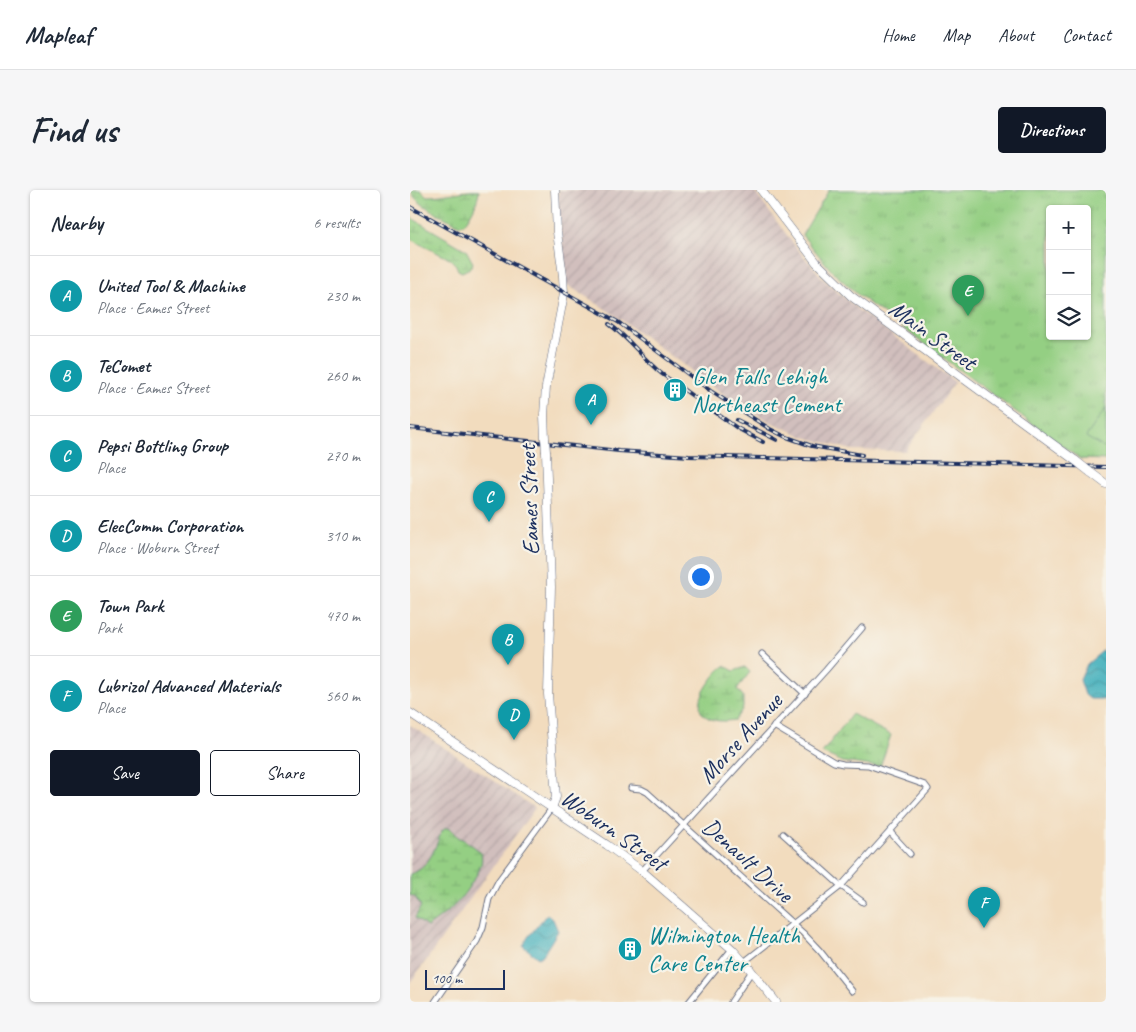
<!DOCTYPE html>
<html lang="en">
<head>
<meta charset="utf-8">
<style>
  body { margin:0; font-family:Caveat,sans-serif; background:#f6f6f7; color:#1f2937 }
  .controls { position:absolute; right:15px; top:15px; display:grid; overflow:hidden; border-radius:5px; box-shadow:0 1px 4px #0004 }
  .controls button { width:45px; height:45px; display:grid; place-items:center; padding:0; border:0; border-bottom:1px solid #e0e1e3; background:#fff; color:#1f2937; font:25px sans-serif }
  .scale { position:absolute; left:15px; bottom:12px; width:80px; box-sizing:border-box; padding-left:5px; border:2px solid #1b2f5e; border-top:0; font-size:14px; line-height:18px; white-space:nowrap; color:#1b2f5e; -webkit-text-stroke:4px #f7f3e8; paint-order:stroke }
  .you { position:absolute; left:290px; top:386px; width:18px; height:18px; margin:-12px; border:4px solid #fff; border-radius:50%; background:#1a73e8; box-shadow:0 0 0 8px #1a73e833 }
  .badge { display:grid; place-items:center; width:32px; height:32px; border-radius:50%; background:#111827; color:#fff; font-size:16px; font-weight:700 }
  .pin { position:absolute; translate:-50% -41px; filter:drop-shadow(0 1px 2px #0008) }
  .pin::after { content:''; position:absolute; top:26px; width:18px; height:15px; background:inherit; clip-path:polygon(0 0,100% 0,50% 100%) }
  .list { margin:0; padding:0; list-style:none }
  h2 { display:flex; justify-content:space-between; align-items:center; height:65px; margin:0; padding:0 20px; font-size:21px }
  h2 small { font-size:16px; font-weight:400; color:#747a83 }
  .list li { display:grid; grid-template-columns:32px 1fr auto; gap:15px; align-items:center; box-sizing:border-box; height:80px; padding:0 20px; border-top:1px solid #e0e1e3 }
  .list b { display:block; font-size:19px; white-space:nowrap }
  .list p { margin:0; font-size:16px; white-space:nowrap; color:#747a83 }
  .list em { font-size:16px; font-style:normal; color:#747a83 }
  .actions { display:flex; gap:10px; padding:15px 20px }
  .actions a { flex:1; padding:11px 0; border:1px solid #111827; border-radius:5px; text-align:center; font-size:18px; color:#111827 }
  .actions .main { background:#111827; color:#fff }
  .icon { flex:none; width:28px; height:28px; fill:none; stroke:currentColor; stroke-width:2; stroke-linecap:round; stroke-linejoin:round }
  .map { position:relative; flex:none; width:696px; height:812px; overflow:hidden; border-radius:5px }
  header { display:flex; align-items:center; gap:30px; box-sizing:border-box; height:70px; padding:0 25px; background:#fff; border-bottom:1px solid #e0e1e3 }
  header strong { font-size:24px }
  nav { display:flex; gap:28px; margin-inline-start:auto; font-size:18px }
  .intro { display:flex; align-items:center; justify-content:space-between; box-sizing:border-box; height:120px; padding:0 30px }
  h1 { margin:0; font-size:35px }
  .button { padding:12px 22px; border-radius:5px; background:#111827; color:#fff; font-size:18px; font-weight:700 }
  main { display:flex; gap:30px; padding:0 30px }
  aside { flex:1; background:#fff; border-radius:5px; box-shadow:0 1px 4px #0004 }
  .map>svg:first-child { display:block }
  .industrial { fill:url(#industrial-furrows) }
  .wetland { fill:url(#wetland-marsh); stroke:#587f70 }
  .park { fill:url(#park-tufts); stroke:#587f70; fill-rule:evenodd }
  .pitch { fill:#94cf83; stroke:#587f70 }
  .water { fill:url(#water-waves); stroke:#2c6e8c }
  .lines { fill:none; stroke-linecap:round; stroke-linejoin:round }
  .street-casing { stroke:#666c80; stroke-width:7 }
  .secondary-casing { stroke:#666c80; stroke-width:9 }
  .street { stroke:#fff; stroke-width:5 }
  .secondary { stroke:#fff; stroke-width:8 }
  .rail-casing { stroke:#1b2f5e; stroke-width:4 }
  .rail { stroke:#f7f3e8; stroke-width:2; stroke-dasharray:5.5; stroke-linecap:butt }
  .secondary-bridge-casing { stroke:#666c80; stroke-width:9; stroke-linecap:butt }
  .secondary-bridge { stroke:#fff; stroke-width:8 }
  .labels { text-anchor:middle; dominant-baseline:central; stroke-width:4.5; stroke-linejoin:round; paint-order:stroke }
  .street-label { font-size:24px; fill:#1b2f5e; stroke:#f7f3e8 }
  .culture-label { font-size:24px; fill:#0d838f; stroke:#f7f3e8; text-anchor:start }
</style>
</head>
<body>
<header>
<strong>Mapleaf</strong>
<nav><a>Home</a><a>Map</a><a>About</a><a>Contact</a></nav>
</header>
<div class="intro"><h1>Find us</h1><a class="button">Directions</a></div>
<main>
<aside>
<h2>Nearby<small>6 results</small></h2>
<ul class="list">
<li><span class="badge" style="background:#0f9aa8">A</span><div><b>United Tool &amp; Machine</b><p>Place · Eames Street</p></div><em>230 m</em></li>
<li><span class="badge" style="background:#0f9aa8">B</span><div><b>TeComet</b><p>Place · Eames Street</p></div><em>260 m</em></li>
<li><span class="badge" style="background:#0f9aa8">C</span><div><b>Pepsi Bottling Group</b><p>Place</p></div><em>270 m</em></li>
<li><span class="badge" style="background:#0f9aa8">D</span><div><b>ElecComm Corporation</b><p>Place · Woburn Street</p></div><em>310 m</em></li>
<li><span class="badge" style="background:#2e9e5b">E</span><div><b>Town Park</b><p>Park</p></div><em>470 m</em></li>
<li><span class="badge" style="background:#0f9aa8">F</span><div><b>Lubrizol Advanced Materials</b><p>Place</p></div><em>560 m</em></li>
</ul>
<div class="actions"><a class="main">Save</a><a>Share</a></div>
</aside>
<div class="map">
<svg width="696" height="812" viewBox="0 0 696 812">
  <defs>
    <pattern id="industrial-furrows" width="10" height="10" patternUnits="userSpaceOnUse" patternTransform="scale(1.25)"><rect width="10" height="10" fill="#d1bfbd"/><path d="M-1 1l2-2M0 10L10 0M9 11l2-2" fill="none" stroke="#b3a4a5"/></pattern>
    <pattern id="wetland-marsh" width="20" height="14" patternUnits="userSpaceOnUse" patternTransform="scale(1.25)"><rect width="20" height="14" fill="#94cf83"/><path d="M1 5h8M5 5V1M11 12h8M15 12V8" fill="none" stroke="#7fb274"/></pattern>
    <pattern id="park-tufts" width="24" height="20" patternUnits="userSpaceOnUse" patternTransform="scale(1.25)"><rect width="24" height="20" fill="#94cf83"/><path d="M3 7l-1-3M5 7V3M7 7l1-3M15 17l-1-3M17 17v-4M19 17l1-3" fill="none" stroke="#7fb274"/></pattern>
    <pattern id="water-waves" width="16" height="10" patternUnits="userSpaceOnUse" patternTransform="scale(1.25)"><rect width="16" height="10" fill="#3eaebb"/><path d="M0 5q4-4 8 0t8 0" fill="none" stroke="#338e9b"/></pattern>
  </defs>
  <rect width="100%" height="100%" fill="#f7f3e8"/>
  <filter id="ink" filterUnits="userSpaceOnUse"><feTurbulence type="fractalNoise" baseFrequency=".02" numOctaves="2"/><feDisplacementMap in="SourceGraphic" scale="10" xChannelSelector="R" yChannelSelector="G"/><feConvolveMatrix kernelMatrix="1 2 1 2 8 2 1 2 1" color-interpolation-filters="sRGB"/></filter>
  <filter id="wash" filterUnits="userSpaceOnUse"><feTurbulence type="fractalNoise" baseFrequency=".0096" numOctaves="4" result="noise"/><feDisplacementMap in="SourceGraphic" scale="20" xChannelSelector="R" yChannelSelector="G"/><feGaussianBlur stdDeviation="1.12" result="paint"/><feColorMatrix in="noise" values="0 0 0 0 0 0 0 0 0 0 0 0 0 0 0 0 0 1.4 0 .05"/><feComposite in="paint" operator="in"/></filter>
  <g filter="url(#wash)">
    <rect width="100%" height="100%" fill="#f2dcbe"/>
    <g class="industrial">
      <path d="M149 0H343L388 60 416 92 447 119 545 192 495 261 442 260 395 247 361 232 316 206 205 125 156 94V81L148 14Z"/>
      <path d="M0 535 125 618 0 793Z"/>
    </g>
    <g class="wetland">
      <path d="M1 0H10L17 6C36 6 50 0 69 1 68 12 61 25 54 34L50 35C38 29 3 14 1 0Z"/>
      <path d="M0 27 56 60 63 73 60 78 52 82 48 80 46 75 40 69 0 49Z"/>
      <path d="M315 476 324 481 335 477 340 482 327 499 333 506V518L325 530C311 532 300 532 291 522 290 518 290 513 291 509 292 501 308 479 315 476Z"/>
      <path d="M442 524 481 545 470 577 433 572 412 563Z"/>
      <path d="M36 638C43 639 44 645 50 648 58 652 64 656 71 663 74 674 68 683 62 692 48 715 38 722 17 737L5 728 11 716 5 707 0 705V684C20 679 25 656 32 641Z"/>
    </g>
    <path class="park" d="M419 0H696V270L670 269 448 105 421 80 392 45ZM640 19H677V146H640Z"/>
    <path class="pitch" d="M696 218V259L676 247Z"/>
    <g class="water">
      <path d="M696 458V511L692 509H680L675 505 670 490 677 474Z"/>
      <path d="M137 724 143 729 148 741 133 765 128 768 113 756 118 747Z"/>
    </g>
  </g>
  <g filter="url(#ink)">
    <g class="lines">
      <g class="street-casing">
        <g id="street">
          <path d="M352 464 395 504"/>
          <path d="M221 598 231 599 237 602 393 743 410 761 442 801"/>
          <path d="M480 642 500 664"/>
          <path d="M373 644 431 696 453 712"/>
          <path d="M232 681 416 480 452 438"/>
          <path d="M334 772 431 696 518 599 515 595 458 575 433 574 424 572 364 536"/>
          <path d="M25 812 67 751 73 737 79 709 89 690 142 618"/>
          <path d="M279 812 322 759"/>
          <path d="M321 812 342 781"/>
        </g>
      </g>
      <g class="secondary-casing">
        <g id="secondary">
          <path d="M351 0 407 73 441 106 666 271"/>
          <path d="M135 249 134 225 136 197 154 104 153 86 147 42 145 0"/>
          <path d="M136 262 141 397 138 504 146 607 142 618"/>
          <path d="M680 282 696 294"/>
          <path d="M0 523 197 655 232 681 322 759 339 778 366 812"/>
        </g>
      </g>
      <use href="#street" class="street"/>
      <use href="#secondary" class="secondary"/>
      <g class="rail-casing">
        <g id="rail">
          <path d="M0 17 208 132 302 202 360 239 374 246 402 256 452 265"/>
          <path d="M199 134C219 148 233 169 252 184L327 238 353 252"/>
          <path d="M327 230 367 250"/>
          <path d="M0 238 209 261 279 266 696 277"/>
        </g>
      </g>
      <use href="#rail" class="rail"/>
      <g class="secondary-bridge-casing">
        <g id="secondary-bridge">
          <path d="M135 249 136 262"/>
          <path d="M666 271 680 282"/>
        </g>
      </g>
      <use href="#secondary-bridge" class="secondary-bridge"/>
    </g>
  </g>
  <defs>
    <g id="building-disc" transform="scale(1.25)"><circle r="9.5" fill="#0f9aa8" stroke="#f7f3e8"/><path d="M-4-6H4V6H1V3H-1V6H-4ZM-2.5-4.3h1.7v1.8h-1.7ZM.8-4.3h1.7v1.8H.8ZM-2.5-1h1.7V.8h-1.7ZM.8-1h1.7V.8H.8Z" fill="#fff"/></g>
  </defs>
  <g fill-rule="evenodd">
    <use href="#building-disc" x="265" y="200"/>
    <use href="#building-disc" x="220" y="759"/>
  </g>
  <g class="labels">
    <g class="street-label">
      <text transform="translate(523 145) rotate(36)">Main Street</text>
      <text transform="translate(119 310) rotate(-92)">Eames Street</text>
      <text transform="translate(330 548) rotate(-48)">Morse Avenue</text>
      <text transform="translate(204 640) rotate(35)">Woburn Street</text>
      <text transform="translate(338 670) rotate(42)">Denault Drive</text>
    </g>
    <g class="culture-label">
      <text x="282" y="186">Glen Falls Lehigh<tspan x="282" dy="28">Northeast Cement</tspan></text>
      <text x="238" y="745">Wilmington Health<tspan x="238" dy="28">Care Center</tspan></text>
    </g>
  </g>
</svg>
<div class="controls">
<button>+</button>
<button>−</button>
<button><svg class="icon" aria-label="layers" viewBox="0 0 24 24"><path d="M12 4l9 5-9 5-9-5zM3 14l9 5 9-5"/></svg></button>
</div>
<div class="scale">100 m</div>
<div class="you"></div>
<div class="pin badge" style="left:181px;top:235px;background:#0f9aa8">A</div>
<div class="pin badge" style="left:98px;top:475px;background:#0f9aa8">B</div>
<div class="pin badge" style="left:79px;top:332px;background:#0f9aa8">C</div>
<div class="pin badge" style="left:104px;top:550px;background:#0f9aa8">D</div>
<div class="pin badge" style="left:558px;top:126px;background:#2e9e5b">E</div>
<div class="pin badge" style="left:574px;top:738px;background:#0f9aa8">F</div>
</div>
</main>
</body>
</html>
